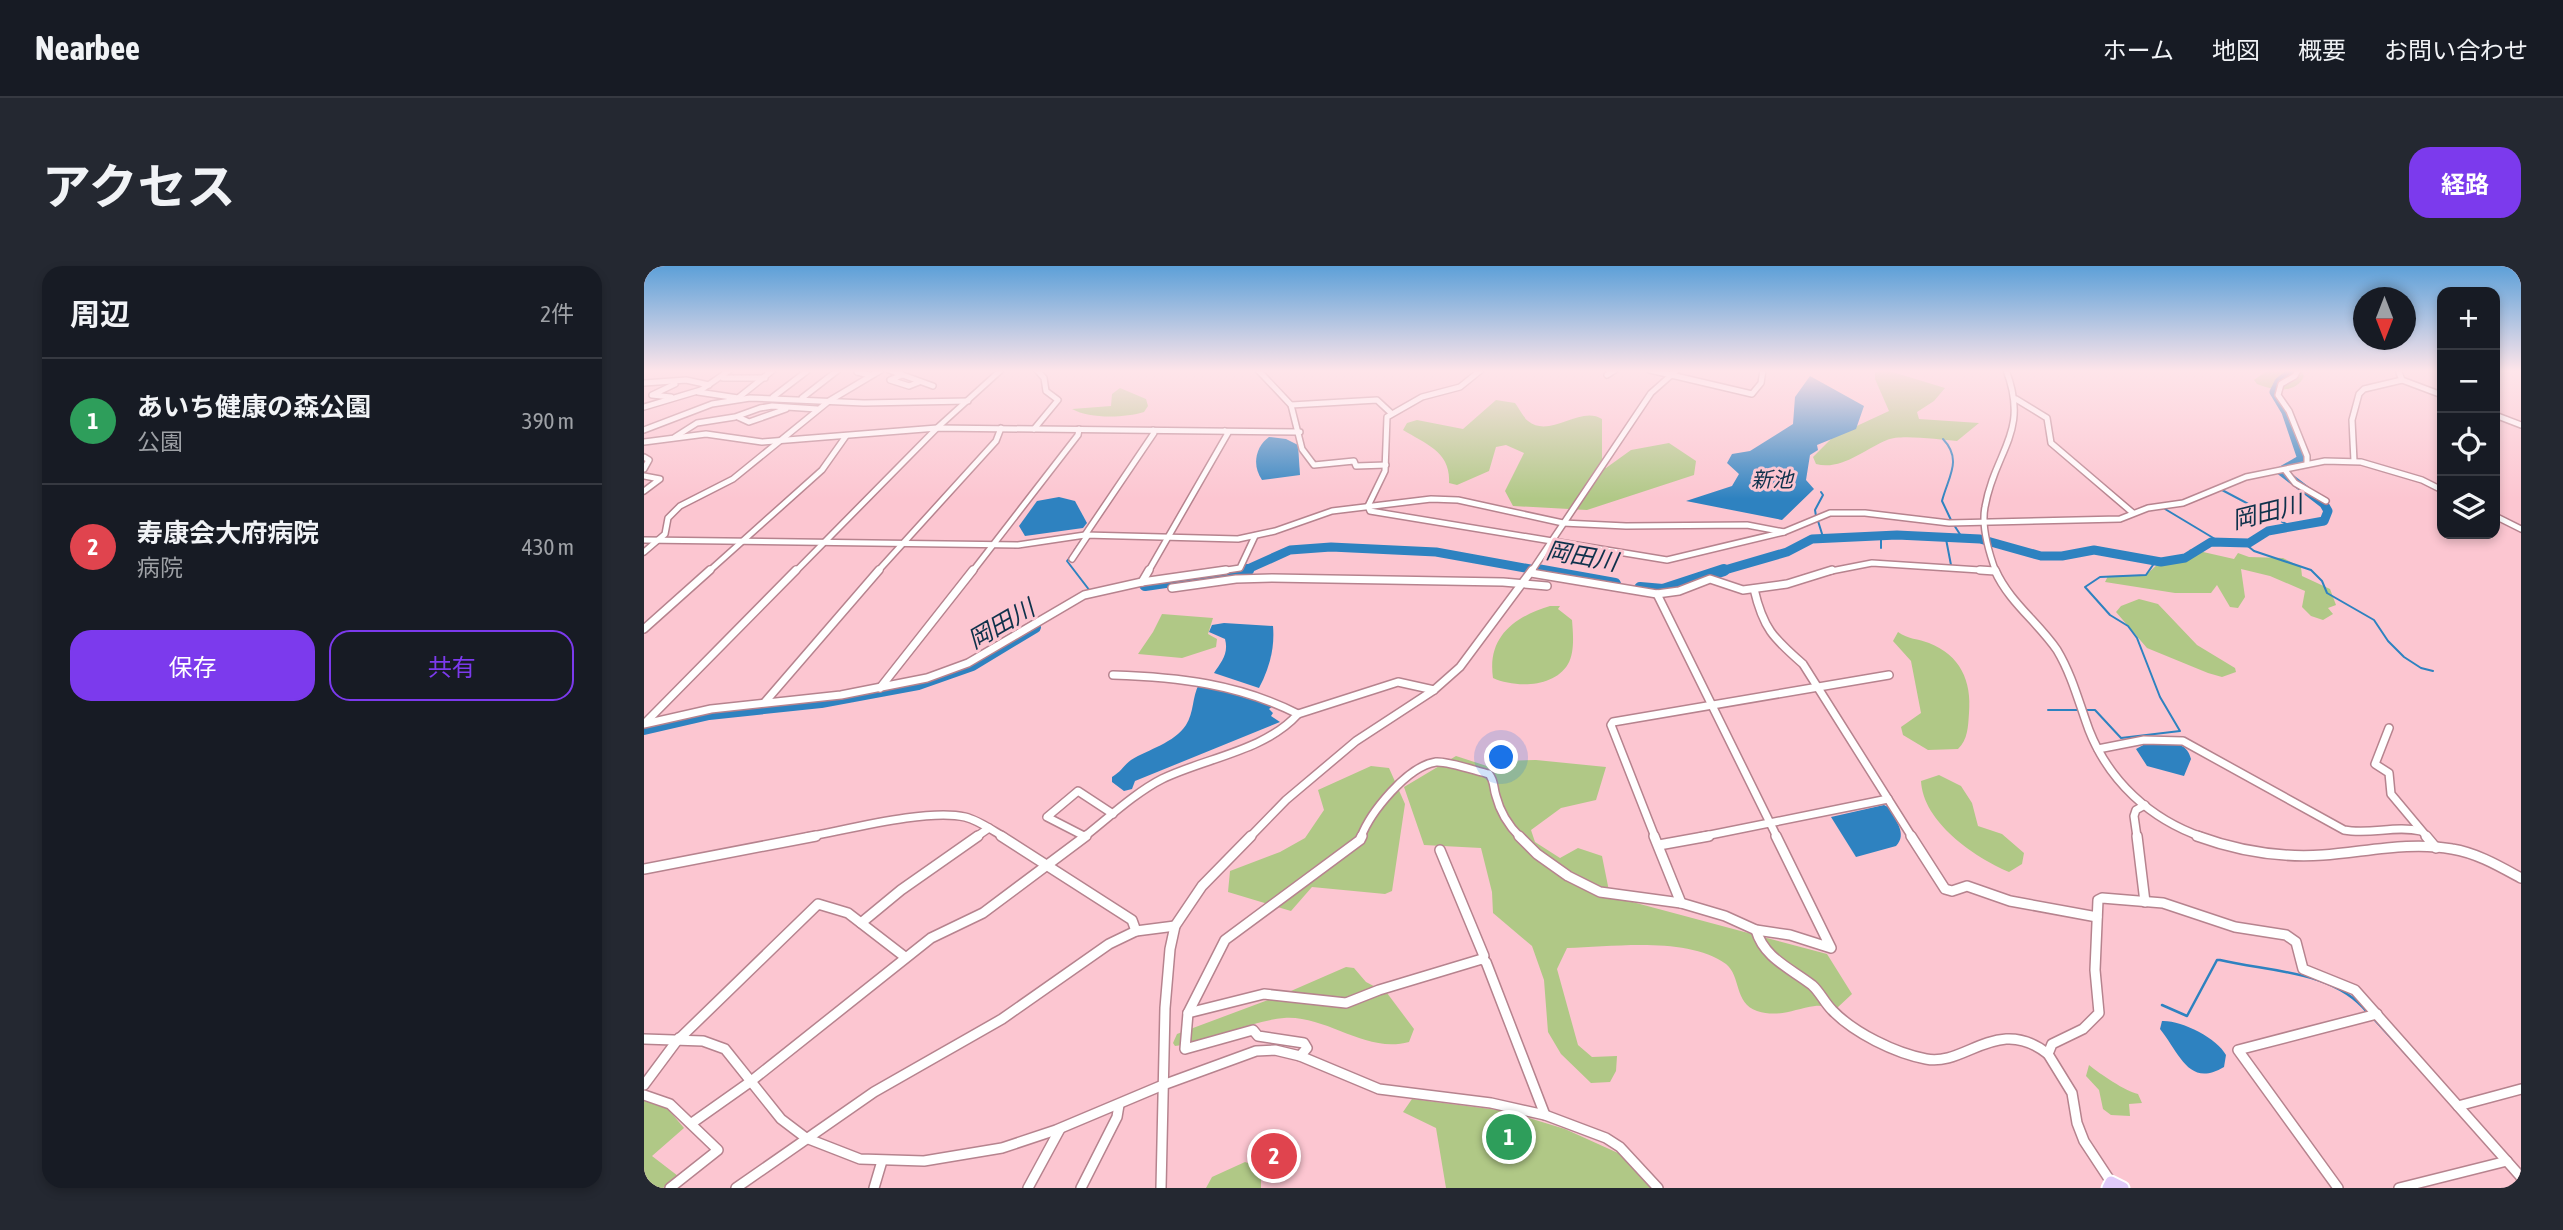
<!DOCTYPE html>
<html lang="ja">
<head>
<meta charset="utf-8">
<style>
  body { margin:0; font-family:"Asap Condensed","Noto Sans JP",sans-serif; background:#242831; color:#f1f3f6 }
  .controls { position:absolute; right:21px; top:21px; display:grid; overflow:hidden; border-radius:14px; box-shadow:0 4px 10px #0003 }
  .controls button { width:63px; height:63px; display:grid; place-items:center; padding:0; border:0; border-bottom:2px solid #363941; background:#171b24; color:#f1f3f6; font:35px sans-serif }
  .compass { position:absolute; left:1709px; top:21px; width:63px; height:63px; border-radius:50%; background:#171b24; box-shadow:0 4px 10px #0003; rotate:180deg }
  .you { position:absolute; left:858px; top:492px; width:24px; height:24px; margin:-18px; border:5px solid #fff; border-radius:50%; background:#1a73e8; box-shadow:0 0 0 10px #1a73e833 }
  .badge { display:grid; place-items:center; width:46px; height:46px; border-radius:50%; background:#7c3aed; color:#fff; font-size:23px; font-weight:700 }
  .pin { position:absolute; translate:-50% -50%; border:4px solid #fff; box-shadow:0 2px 7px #0006 }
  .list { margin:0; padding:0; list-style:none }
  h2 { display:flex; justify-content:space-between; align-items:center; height:91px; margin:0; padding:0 28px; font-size:30px }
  h2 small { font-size:23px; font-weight:400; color:#9ea1a6 }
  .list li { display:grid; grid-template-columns:46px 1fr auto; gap:21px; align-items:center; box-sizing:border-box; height:126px; padding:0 28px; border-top:2px solid #363941 }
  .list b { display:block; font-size:26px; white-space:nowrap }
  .list p { margin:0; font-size:23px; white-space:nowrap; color:#9ea1a6 }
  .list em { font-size:23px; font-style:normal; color:#9ea1a6 }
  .actions { display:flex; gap:14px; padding:21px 28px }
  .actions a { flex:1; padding:16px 0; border:2px solid #7c3aed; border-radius:21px; text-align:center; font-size:24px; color:#7c3aed }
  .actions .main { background:#7c3aed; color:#fff }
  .icon { flex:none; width:38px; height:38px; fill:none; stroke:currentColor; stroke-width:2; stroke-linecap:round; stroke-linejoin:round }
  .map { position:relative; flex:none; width:1877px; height:922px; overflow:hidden; border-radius:21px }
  header { display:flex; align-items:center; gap:42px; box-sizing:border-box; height:98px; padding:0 35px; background:#171b24; border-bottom:2px solid #363941 }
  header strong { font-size:33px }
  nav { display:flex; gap:38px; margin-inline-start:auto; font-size:24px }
  .intro { display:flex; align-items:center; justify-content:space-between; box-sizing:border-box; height:168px; padding:0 42px }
  h1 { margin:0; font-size:49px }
  .button { padding:18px 32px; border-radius:21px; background:#7c3aed; color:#fff; font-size:24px; font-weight:700 }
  main { display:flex; gap:42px; padding:0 42px }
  aside { flex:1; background:#171b24; border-radius:21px; box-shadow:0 4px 10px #0003 }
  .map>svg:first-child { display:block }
  .green { fill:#b0c886 }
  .water { fill:#2e82c0 }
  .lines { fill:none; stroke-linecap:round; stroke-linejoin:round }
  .stream-far1 { stroke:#2e82c0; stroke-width:2 }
  .stream { stroke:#2e82c0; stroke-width:2.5 }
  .river-far1 { stroke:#2e82c0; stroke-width:9 }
  .river { stroke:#2e82c0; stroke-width:12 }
  .minor-far2-casing { stroke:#b6838e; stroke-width:8 }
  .minor-far1-casing { stroke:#b6838e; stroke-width:10 }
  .minor-casing { stroke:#b6838e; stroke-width:12 }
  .major-casing { stroke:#fff; stroke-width:15 }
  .minor-far2 { stroke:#fff; stroke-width:5 }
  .minor-far1 { stroke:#fff; stroke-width:7 }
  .minor { stroke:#fff; stroke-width:9 }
  .major { stroke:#e0cbfa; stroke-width:11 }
  .labels { text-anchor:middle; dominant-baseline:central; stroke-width:6; stroke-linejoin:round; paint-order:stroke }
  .far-water-label { font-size:21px; font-style:italic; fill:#0e314b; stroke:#fcc6d1 }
  .water-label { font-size:24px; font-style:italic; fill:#0e314b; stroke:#fcc6d1 }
</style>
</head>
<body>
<header>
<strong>Nearbee</strong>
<nav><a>ホーム</a><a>地図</a><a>概要</a><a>お問い合わせ</a></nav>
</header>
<div class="intro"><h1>アクセス</h1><a class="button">経路</a></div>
<main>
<aside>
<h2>周辺<small>2件</small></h2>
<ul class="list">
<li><span class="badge" style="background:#2e9e5b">1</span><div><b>あいち健康の森公園</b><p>公園</p></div><em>390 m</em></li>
<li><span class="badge" style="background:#e0444e">2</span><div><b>寿康会大府病院</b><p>病院</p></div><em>430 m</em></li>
</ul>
<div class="actions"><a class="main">保存</a><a>共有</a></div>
</aside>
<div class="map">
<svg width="1877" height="922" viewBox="0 0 1877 922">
  <rect width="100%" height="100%" fill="#fcc6d1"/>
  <g class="green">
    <path d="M1242 104 1301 122 1290 135 1273 146 1275 153 1335 157 1313 175C1296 174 1257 168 1243 174 1221 183 1197 205 1172 198L1169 191 1189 171 1245 145 1231 113V106Z"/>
    <path d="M1624 104H1657L1660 110C1652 129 1628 124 1613 118L1610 114Z"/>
    <path d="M476 122 502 133 504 140 500 146C480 152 446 153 428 143L467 140 468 128Z"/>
    <path d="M852 134 871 137C875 142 879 151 884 155 906 173 936 139 958 153V201L962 202 987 184 1025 177 1052 195 1050 209 943 244 869 240 861 225 880 187 862 179 852 181 845 205 813 219 805 217C807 186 782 178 759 164L763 157 773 154 819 163Z"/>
    <path d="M1546 283 1590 293 1594 287 1605 291 1639 292 1657 301 1658 310 1686 323 1692 339 1684 342 1689 348 1679 354 1667 350 1658 341 1661 325 1626 310 1597 303 1601 331 1594 342 1586 341 1573 319 1567 327H1531L1461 316 1464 310 1502 309 1514 298 1539 295Z"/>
    <path d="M1495 333 1514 338 1553 379 1591 402 1592 406 1578 411 1564 407 1503 382 1472 346 1477 340Z"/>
    <path d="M906 340H916L914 343 928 354C929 367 931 386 924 398 910 422 871 422 849 412 843 371 870 351 906 340Z"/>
    <path d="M518 348 569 352 564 368 573 373 572 381 538 392 494 388 509 366Z"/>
    <path d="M1254 366C1263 373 1275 373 1285 377 1316 389 1328 415 1325 447 1324 461 1324 473 1314 483L1284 484 1259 469 1257 461 1277 447 1267 395 1249 375Z"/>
    <path d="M812 490 852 503 858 495 892 494 962 501 952 534 917 542 887 564 891 576 916 592 934 582 958 590 966 630 1183 688 1208 728 1193 742C1186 742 1178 739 1171 740 1150 743 1135 752 1113 745 1090 737 1097 710 1082 698 1043 670 969 681 923 682L913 703 934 779 948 791 973 790 972 805 966 816 947 817 917 788 904 766 900 714 888 680 849 647 848 626 837 582 780 579 760 521Z"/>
    <path d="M727 500 745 502 761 538 748 625 741 628 668 621 647 645 584 626 586 605 636 586 661 572 680 544 674 524Z"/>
    <path d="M1295 509 1317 520 1328 537 1334 560 1358 568 1380 587 1378 598 1365 606C1330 591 1279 556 1277 515Z"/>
    <path d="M702 701 710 702 722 716 743 727 770 763 765 776C721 788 683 749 640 752 609 755 576 770 546 778L531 780 529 777 533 768 640 728Z"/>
    <path d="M1445 799C1456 808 1481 825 1494 828L1498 837 1485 838 1486 850 1467 849 1459 843 1455 824 1442 810Z"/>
    <path d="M0 833 24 843 40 862 8 890 34 910 19 922H0Z"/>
    <path d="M768 833 862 845 921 863 974 887 1008 922H802L792 862 759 846Z"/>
    <path d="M601 896 617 902V922H562L568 911Z"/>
  </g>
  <g class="water">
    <path d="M1166 110 1220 140 1212 163 1173 179 1174 184 1166 189 1162 214 1170 223 1138 254 1042 235 1088 220 1095 208 1083 197 1088 188 1106 185 1149 158 1151 131Z"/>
    <path d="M625 171 642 173 654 179 656 209 618 214C608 200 611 181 625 171Z"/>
    <path d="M415 231 431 235 443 257 439 262 381 270 375 260 393 235Z"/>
    <path d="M580 357 629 360C631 383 625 403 615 422L570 407C577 396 585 388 581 373L565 366 568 359Z"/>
    <path d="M555 418 629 440 625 443 629 447 627 450 636 456 491 515 488 523 480 525 468 516V511C478 505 480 499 487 494 505 483 530 477 542 459 550 447 548 431 555 418Z"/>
    <path d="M1503 477C1521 477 1542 472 1547 493L1540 510 1503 500 1492 483Z"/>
    <path d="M1240 539 1244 541C1251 553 1264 568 1252 580L1212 591 1187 551Z"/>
    <path d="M1518 755C1537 754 1573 772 1582 789L1580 801C1545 822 1536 788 1516 763Z"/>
  </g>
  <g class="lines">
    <g class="stream-far1">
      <path d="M1299 173C1319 194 1304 211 1298 235L1307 254"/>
      <path d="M1578 224 1648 261"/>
      <path d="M1521 243 1576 276"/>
      <path d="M1172 250 1171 244 1179 229 1177 226"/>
      <path d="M1174 255 1179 271"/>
      <path d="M1310 259 1319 273"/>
      <path d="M1206 270 1207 273H1237V282"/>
      <path d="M1302 273 1307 299"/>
      <path d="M1600 277 1610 285 1667 304 1678 315 1683 327 1730 354 1744 375 1760 391 1777 402 1789 405"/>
      <path d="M371 282 383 280"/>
      <path d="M430 285 439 272"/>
      <path d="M427 290 423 295 446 325"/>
      <path d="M1404 444H1434"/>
      <path d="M1440 444H1451L1477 472 1536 465 1516 431 1493 372 1484 360 1466 349 1441 321 1456 311 1502 309 1511 296"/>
    </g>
    <g class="stream">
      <path d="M1518 739 1543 750 1573 694H1576C1625 706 1689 704 1723 746"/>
      <path d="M1730 753 1820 852"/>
    </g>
    <g class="river-far1">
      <path d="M597 306 646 284 687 281 792 286 903 306"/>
      <path d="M1074 306 1143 286 1168 273 1253 269 1336 273 1397 290H1418L1450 284 1517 296 1541 292 1567 276 1605 277 1624 265 1680 255 1684 245 1680 238 1637 205 1658 193 1642 146 1630 126 1635 116 1650 104"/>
    </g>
    <g class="river">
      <path d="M893 304 971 318"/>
      <path d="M501 319 604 304"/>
      <path d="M996 322 1019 324 1080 304"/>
      <path d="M0 463 65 448 177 436 274 418 328 399 391 361"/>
    </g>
    <g class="minor-far2-casing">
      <g id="minor-far2">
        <path d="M217 104 213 106 226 109"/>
        <path d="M245 104 289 120"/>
        <path d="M614 104 647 139 658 183 670 199 710 195 712 200 742 199"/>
        <path d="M1006 104 1108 128 1117 117 1119 104"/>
        <path d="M1654 104 1651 110 1637 118 1634 129 1645 145 1663 190V198"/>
        <path d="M1754 104 1758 114"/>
        <path d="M258 109 246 114 265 120 275 116"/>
        <path d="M963 109 971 104"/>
        <path d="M79 112H121"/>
        <path d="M0 117 42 114 65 119"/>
        <path d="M54 126 94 132 129 104"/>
        <path d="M27 131 8 129 31 118"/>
        <path d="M129 131 163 105 159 104"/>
        <path d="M158 132 194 104"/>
        <path d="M1372 133 1403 152 1407 177 1489 247"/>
        <path d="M647 139 733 134 747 147"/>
        <path d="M0 141 57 124 86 104"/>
        <path d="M1851 149 1877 159"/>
        <path d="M94 151 105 156 142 143"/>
        <path d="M390 163 414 134 402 125 400 112 393 104"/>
        <path d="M0 164 68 138 106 132 220 137 324 135"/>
        <path d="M31 171 53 157 91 151 116 142 128 140 173 143"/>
        <path d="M0 176 62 168 118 176 293 162 656 166"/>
        <path d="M0 191 5 194 0 203"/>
        <path d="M1710 195 1708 154 1715 128 1720 123 1758 114 1798 129"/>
        <path d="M1641 204 1651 217 1682 235"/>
        <path d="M0 210 16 213 0 225"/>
        <path d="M724 240 726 245 1023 294 1140 266 1186 247H1221L1305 257 1476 253 1504 242 1539 237 1602 211 1681 195 1717 196 1778 214 1798 224"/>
        <path d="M724 240 741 205 743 151 778 131 816 121 837 104"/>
        <path d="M1851 250 1877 263"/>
        <path d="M441 269 510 167 509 164"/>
        <path d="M0 274 374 279 441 269 594 273 631 265 688 245 787 233 814 234 919 257 982 260 1103 259 1140 266"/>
        <path d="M0 286 21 268 24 252 36 240 89 213 185 135 237 104"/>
        <path d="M428 293 444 269"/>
        <path d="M64 306 178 204 202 170"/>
        <path d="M151 306 293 162 357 104"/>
        <path d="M233 306 352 175 357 162"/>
        <path d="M328 306 434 169 435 163"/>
        <path d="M504 306 584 167 581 165"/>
        <path d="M570 306 596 302 611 270"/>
        <path d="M887 306 1007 127 1033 104"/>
        <path d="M1182 306 1228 297 1351 305"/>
        <path d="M1352 306C1345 287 1337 261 1341 241 1351 184 1386 167 1362 104"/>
      </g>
    </g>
    <g class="minor-far1-casing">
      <g id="minor-far1">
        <path d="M1336 304 1351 305"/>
        <path d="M1351 304C1365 336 1394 356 1413 384 1428 409 1435 437 1445 464 1465 515 1506 553 1558 571"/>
        <path d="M887 307 1013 328 1035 325 1066 313 1099 324 1143 318 1188 304"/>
        <path d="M498 316 505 304"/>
        <path d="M528 322 592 313 628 312 859 316 903 320"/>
        <path d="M1110 323C1119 362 1129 372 1159 398L1268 571"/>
        <path d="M1013 328 1133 571"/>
        <path d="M0 363 66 304"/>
        <path d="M236 422 329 304"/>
        <path d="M121 436 235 304"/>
        <path d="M654 448 754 416 790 424"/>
        <path d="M2 456 152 304"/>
        <path d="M0 458 67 443 197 429 283 412 324 397 440 329 498 316 582 304"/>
        <path d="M1745 462 1731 498 1745 507 1747 528 1783 571"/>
        <path d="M1454 483 1500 474 1539 475 1700 564C1726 569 1751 559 1777 565"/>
        <path d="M440 570 403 551 434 525 469 548"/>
        <path d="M163 571C202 564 284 542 321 551 334 554 348 564 360 571"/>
        <path d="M332 571 345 562"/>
        <path d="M440 571C463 553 492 526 518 513 561 492 621 485 654 448 595 418 534 411 469 409"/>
        <path d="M606 571 642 534 712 475 790 424 816 401 888 304"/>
        <path d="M717 571C726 547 763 500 792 496 804 495 832 505 845 508 851 516 849 521 852 530 856 546 865 560 876 571"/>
        <path d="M1011 571 967 459 969 456 1245 409"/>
        <path d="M1056 571 1244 533"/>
        <path d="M1493 571 1490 550 1492 544 1501 539"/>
      </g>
    </g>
    <g class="minor-casing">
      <g id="minor">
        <path d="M357 570 488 654 492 665"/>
        <path d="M875 570 893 588 924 610 956 626 1037 637 1081 650 1112 664 1146 669 1187 682 1132 570"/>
        <path d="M1010 570 1037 637"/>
        <path d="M1267 570 1301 623 1308 625 1323 620 1366 635 1453 651"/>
        <path d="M1493 570 1501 636"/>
        <path d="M1553 570C1594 585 1635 592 1679 589 1721 586 1766 575 1808 583 1833 587 1855 600 1877 612"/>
        <path d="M1782 570 1792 582"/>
        <path d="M1015 579 1065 570"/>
        <path d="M796 584 840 690 838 693"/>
        <path d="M0 603 172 570"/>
        <path d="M217 657 257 624 334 570"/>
        <path d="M1112 664C1120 692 1146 702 1168 719 1176 726 1180 736 1188 744 1210 767 1251 787 1282 793 1321 801 1354 748 1404 788L1408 778 1439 763 1455 747 1451 704 1454 634 1458 632 1519 637 1591 661 1642 669 1652 676 1659 703 1711 724 1877 911"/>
        <path d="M544 747 620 728 702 737 735 724 838 693 842 696 901 849"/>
        <path d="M36 772 174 638 204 647 261 691"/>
        <path d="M0 773 59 775 81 783 137 853 162 872 216 893 280 895 358 882 412 864 519 819 612 785 631 784 656 790 735 823 847 837 901 849 962 872 976 881 1014 922"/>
        <path d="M1404 788 1428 827 1433 857 1440 875 1467 916"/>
        <path d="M656 790 663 782 660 777 614 770 609 764 541 783 544 747 581 674 716 574 718 570"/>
        <path d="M0 819 35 772"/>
        <path d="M0 829 26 838 74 884 26 922"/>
        <path d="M1814 840 1877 823"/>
        <path d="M48 857 106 816 287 672 339 647 442 570"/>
        <path d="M92 922 230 826 358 753 465 678 492 665 531 660"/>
        <path d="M230 922 238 895"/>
        <path d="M384 922 416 863"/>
        <path d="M437 922 473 851 475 839"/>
        <path d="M517 922 521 742 526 683 531 660 558 620 607 570"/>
        <path d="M1694 922 1594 784 1733 748"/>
        <path d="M1755 922 1863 895"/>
      </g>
    </g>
    <g class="major-casing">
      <path id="major" d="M1464 922 1467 916 1479 922"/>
    </g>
    <use href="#minor-far2" class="minor-far2"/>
    <use href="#minor-far1" class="minor-far1"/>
    <use href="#minor" class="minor"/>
    <use href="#major" class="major"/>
  </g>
  <linearGradient id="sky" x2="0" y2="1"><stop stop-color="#5da0d8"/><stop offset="0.45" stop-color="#fee5ea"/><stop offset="1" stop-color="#fee5ea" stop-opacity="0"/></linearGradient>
  <rect width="1877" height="233" fill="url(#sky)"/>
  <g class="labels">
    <g class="far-water-label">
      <text x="1128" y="213">新池</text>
    </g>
    <g class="water-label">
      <text transform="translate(1623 246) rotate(-14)">岡田川</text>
      <text transform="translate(938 290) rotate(10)">岡田川</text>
      <text transform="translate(357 358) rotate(-30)">岡田川</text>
    </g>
  </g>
</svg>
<div class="controls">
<button>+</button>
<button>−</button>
<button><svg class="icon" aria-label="locate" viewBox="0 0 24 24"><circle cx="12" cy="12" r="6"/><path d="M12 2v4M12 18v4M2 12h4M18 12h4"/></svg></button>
<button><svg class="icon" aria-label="layers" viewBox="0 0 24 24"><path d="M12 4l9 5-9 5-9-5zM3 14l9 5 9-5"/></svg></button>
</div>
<svg class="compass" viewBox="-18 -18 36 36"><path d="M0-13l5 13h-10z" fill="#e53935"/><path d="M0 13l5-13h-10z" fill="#9ea1a6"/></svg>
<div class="you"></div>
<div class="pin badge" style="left:865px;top:871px;background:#2e9e5b">1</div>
<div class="pin badge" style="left:630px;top:890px;background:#e0444e">2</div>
</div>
</main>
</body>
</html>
